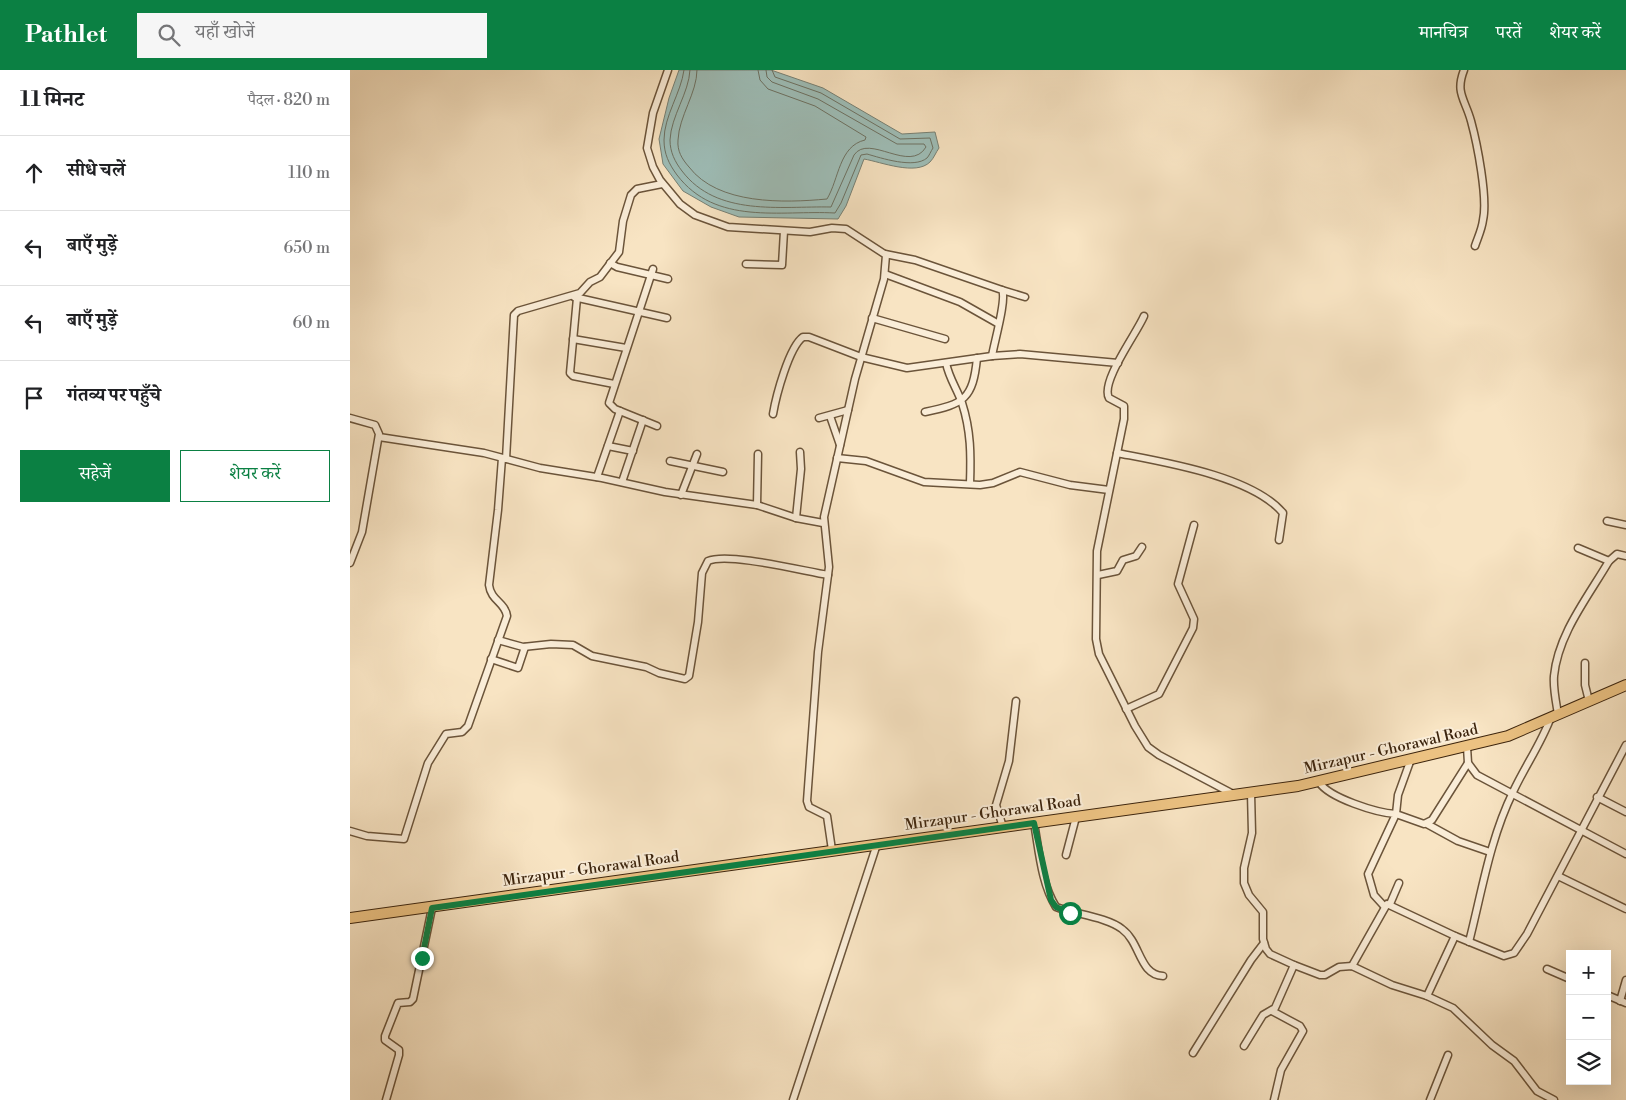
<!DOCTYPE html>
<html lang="hi">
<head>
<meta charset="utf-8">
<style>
  body { margin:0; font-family:"Libre Bodoni","Noto Serif Devanagari",serif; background:#f6f6f6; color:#202124 }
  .controls { position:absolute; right:15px; bottom:15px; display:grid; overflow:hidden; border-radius:0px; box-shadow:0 5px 20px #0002 }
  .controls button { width:45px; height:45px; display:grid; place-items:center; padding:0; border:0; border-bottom:1px solid #e0e0e0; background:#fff; color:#202124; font:25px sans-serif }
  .stop { position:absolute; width:15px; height:15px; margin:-11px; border:4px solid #0b8043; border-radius:50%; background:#fff }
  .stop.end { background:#0b8043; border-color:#fff; box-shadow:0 1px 5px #0008 }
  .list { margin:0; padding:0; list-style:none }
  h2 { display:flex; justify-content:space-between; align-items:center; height:65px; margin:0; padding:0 20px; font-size:21px }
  h2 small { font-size:16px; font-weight:400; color:#757577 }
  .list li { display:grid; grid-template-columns:32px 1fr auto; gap:15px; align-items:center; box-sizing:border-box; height:75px; padding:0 20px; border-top:1px solid #e0e0e0 }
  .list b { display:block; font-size:19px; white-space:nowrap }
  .list em { font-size:16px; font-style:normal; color:#757577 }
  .actions { display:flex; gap:10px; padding:15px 20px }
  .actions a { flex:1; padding:11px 0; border:1px solid #0b8043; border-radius:0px; text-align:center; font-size:18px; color:#0b8043 }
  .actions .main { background:#0b8043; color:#fff }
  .icon { flex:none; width:28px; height:28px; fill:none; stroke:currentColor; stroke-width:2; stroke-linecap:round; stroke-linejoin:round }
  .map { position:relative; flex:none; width:1276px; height:1030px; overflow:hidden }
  header { display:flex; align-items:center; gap:30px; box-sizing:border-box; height:70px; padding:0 25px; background:#0b8043; color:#fff }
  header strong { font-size:24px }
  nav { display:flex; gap:28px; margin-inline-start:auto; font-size:18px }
  .search { width:350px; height:45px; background:#f6f6f6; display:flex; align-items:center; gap:12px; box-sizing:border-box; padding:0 18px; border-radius:0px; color:#757577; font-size:19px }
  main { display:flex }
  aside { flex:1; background:#fff }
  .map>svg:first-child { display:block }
  .water { fill:#9ebeb8; stroke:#778074 }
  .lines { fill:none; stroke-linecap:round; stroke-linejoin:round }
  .shore { stroke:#6d7162; stroke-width:1 }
  .street-casing { stroke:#6b543a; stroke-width:9 }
  .primary-casing { stroke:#3c240d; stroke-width:12 }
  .street { stroke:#faedd8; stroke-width:6 }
  .primary { stroke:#ecc282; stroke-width:10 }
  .route { stroke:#0b8043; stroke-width:6 }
  .labels { text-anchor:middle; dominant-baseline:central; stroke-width:4; stroke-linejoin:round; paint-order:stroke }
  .street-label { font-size:15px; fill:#3c240d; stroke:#faedd8 }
</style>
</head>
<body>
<header>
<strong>Pathlet</strong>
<div class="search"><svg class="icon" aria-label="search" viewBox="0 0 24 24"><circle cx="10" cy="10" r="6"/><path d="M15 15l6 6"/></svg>यहाँ खोजें</div>
<nav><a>मानचित्र</a><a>परतें</a><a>शेयर करें</a></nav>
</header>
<main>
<aside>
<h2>11 मिनट<small>पैदल · 820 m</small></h2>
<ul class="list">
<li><svg class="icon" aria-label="ahead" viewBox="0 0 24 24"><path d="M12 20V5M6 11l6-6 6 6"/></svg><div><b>सीधे चलें</b></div><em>110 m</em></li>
<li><svg class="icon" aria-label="left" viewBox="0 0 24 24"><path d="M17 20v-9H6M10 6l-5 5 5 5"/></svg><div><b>बाएँ मुड़ें</b></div><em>650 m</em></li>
<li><svg class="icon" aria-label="left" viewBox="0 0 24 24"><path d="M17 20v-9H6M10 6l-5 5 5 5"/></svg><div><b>बाएँ मुड़ें</b></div><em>60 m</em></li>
<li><svg class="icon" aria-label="arrive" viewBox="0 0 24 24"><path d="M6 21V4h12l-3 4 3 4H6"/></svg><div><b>गंतव्य पर पहुँचे</b></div></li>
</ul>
<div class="actions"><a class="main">सहेजें</a><a>शेयर करें</a></div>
</aside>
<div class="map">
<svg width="1276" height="1030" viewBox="0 0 1276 1030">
  <rect width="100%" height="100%" fill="#f8e4c3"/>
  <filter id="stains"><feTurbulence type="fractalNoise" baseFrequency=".004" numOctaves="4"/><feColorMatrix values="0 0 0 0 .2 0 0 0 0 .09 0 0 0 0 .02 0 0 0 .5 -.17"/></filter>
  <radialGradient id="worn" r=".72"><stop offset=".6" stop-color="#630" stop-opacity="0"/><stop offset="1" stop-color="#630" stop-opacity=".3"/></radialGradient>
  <path class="water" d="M329 0H421L473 18 552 64 585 62 589 78C586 82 584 88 580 92 566 106 531 92 514 89L496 136 488 149 389 147 361 137 333 121 313 94 309 69 319 28Z"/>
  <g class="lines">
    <g class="shore">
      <path d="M334 0C331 23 314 46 314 70 314 84 319 94 327 105 366 156 430 140 485 143L491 133 511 85 517 84C531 88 564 99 577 88 579 86 581 81 583 78L580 68 550 69 471 23 425 7 422 0"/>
      <path d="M340 0C339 23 321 46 320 70 320 82 325 92 332 101 367 147 430 136 481 137L504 85C519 63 560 104 576 77L574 74H547L468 29 422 12 417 7 416 0"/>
      <path d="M347 0C347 23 329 46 328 70 327 81 332 89 339 97 368 135 434 133 477 129 489 109 489 76 515 70L516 67 465 36 418 19 410 10 408 0"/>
    </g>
    <g class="street-casing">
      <g id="street">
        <path d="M318 0 303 43 297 78 303 97 310 110 330 134 345 145 378 157 460 162 482 158 496 159 536 185 534 209 505 309 474 447 479 497 468 582 457 731 459 737 477 746 482 780"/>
        <path d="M1114 0C1105 23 1115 29 1121 51 1127 73 1138 128 1133 150 1132 159 1128 167 1125 176"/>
        <path d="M535 184 565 190 652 220C657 229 644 273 642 286"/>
        <path d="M260 193 267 197 318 209"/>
        <path d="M396 194 432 195 434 161"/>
        <path d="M303 199 259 333 265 339 307 356"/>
        <path d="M535 204 610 232 647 253"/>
        <path d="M652 220 675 227"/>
        <path d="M224 227 317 248"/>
        <path d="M227 228 220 303 223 306 264 314"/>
        <path d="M794 246C787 263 750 312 759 328L774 336V349L747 481 746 569 749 584 785 656 798 677 809 685 883 724"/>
        <path d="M522 248 595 269"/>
        <path d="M223 269 276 278"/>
        <path d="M596 293C599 308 607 319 612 333 621 361 621 385 620 414"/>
        <path d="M575 342C614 334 623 329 627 288"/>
        <path d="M423 344C426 326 439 277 453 267H459L511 287 557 298 642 286 670 284 768 293"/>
        <path d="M480 346 490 375"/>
        <path d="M0 348 25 355 29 364 12 462 0 493"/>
        <path d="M469 348 498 340"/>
        <path d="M29 367 134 383 190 398 252 408 315 422 407 435 446 448 473 453"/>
        <path d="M258 376 283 381"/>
        <path d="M767 383C813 392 902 406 933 443L929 470"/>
        <path d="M487 388 516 391 574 412 630 415 643 413 670 402 720 415 759 420"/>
        <path d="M156 389 164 245 168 241 230 223 240 212 250 207 269 182 273 151 281 125 287 119 312 114"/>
        <path d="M320 391 373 402"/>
        <path d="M247 407 270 341"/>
        <path d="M272 412 293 350"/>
        <path d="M331 425 347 384"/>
        <path d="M407 435 408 384"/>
        <path d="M446 448 451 399 450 382"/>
        <path d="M1257 451 1276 455"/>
        <path d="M1228 478 1259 491"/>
        <path d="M748 505 767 501 773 490 786 486 792 477"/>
        <path d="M148 570 173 577 201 574 223 575 242 586 296 597 309 603 335 609 339 606 348 552 352 503 358 491C378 482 453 501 478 505"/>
        <path d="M141 589 168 598 175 577"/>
        <path d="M1235 593V615L1239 631"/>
        <path d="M776 639 809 624 843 558 844 549 828 514 844 455"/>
        <path d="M1208 644C1206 632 1203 618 1204 606 1208 564 1238 527 1259 491L1267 484 1276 486"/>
        <path d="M1117 677 1118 693 1127 705 1276 784"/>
        <path d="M1061 689 1048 725 1046 744 1074 754 1082 750 1118 693"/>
        <path d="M969 712C979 728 1027 743 1046 744L1018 804 1024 825 1034 836"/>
        <path d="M901 723 902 763 894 798V813L899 825 913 842V869L916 879 920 884 944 895 970 905H975L989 897 1002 896 1042 915 1077 926 1103 938 1142 975 1164 991 1187 1021 1204 1030"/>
        <path d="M1247 727 1276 742"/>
        <path d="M684 753C689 780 691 813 706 837 724 844 757 847 772 859 791 873 789 905 813 906"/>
        <path d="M1077 754 1108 771 1140 782"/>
        <path d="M653 757 646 735 659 691 666 631"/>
        <path d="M0 761 17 766 54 769 78 693 96 664 112 662 118 656 157 546C155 532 141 531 139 515L148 440 152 388"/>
        <path d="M716 785 726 747"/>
        <path d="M1208 806 1276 839"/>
        <path d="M1040 834 1049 813"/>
        <path d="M1119 872C1132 821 1140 769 1163 722 1175 696 1191 674 1201 647"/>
        <path d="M1002 896 1037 834 1105 866 1154 886 1164 883 1177 864 1276 675"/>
        <path d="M1197 899 1220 909"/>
        <path d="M1257 925 1276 933"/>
        <path d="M1077 926 1105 866"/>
        <path d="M1270 931 1276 910"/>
        <path d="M922 941 950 956 953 961 931 1000 924 1030"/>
        <path d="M894 976 913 945 925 938 944 895"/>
        <path d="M843 983 901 890 914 873"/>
        <path d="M36 1030 49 985V980L35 970V966L48 933 60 932 63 929 82 838"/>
        <path d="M443 1030 527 774"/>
        <path d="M1080 1030 1098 985"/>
      </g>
    </g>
    <g class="primary-casing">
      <path id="primary" d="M0 848 948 716 1158 666 1276 615"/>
    </g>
    <use href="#street" class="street"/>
    <use href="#primary" class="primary"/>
  </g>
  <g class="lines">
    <path class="route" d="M72 888 82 838 684 753 701 830 706 837 720 843"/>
  </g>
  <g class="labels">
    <g class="street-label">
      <text transform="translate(1041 679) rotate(-13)">Mirzapur - Ghorawal Road</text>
      <text transform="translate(643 743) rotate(-8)">Mirzapur - Ghorawal Road</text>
      <text transform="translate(241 799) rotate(-8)">Mirzapur - Ghorawal Road</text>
    </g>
  </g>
  <rect width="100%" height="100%" filter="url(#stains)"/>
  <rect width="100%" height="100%" fill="url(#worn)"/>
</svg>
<div class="controls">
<button>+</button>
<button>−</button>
<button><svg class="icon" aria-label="layers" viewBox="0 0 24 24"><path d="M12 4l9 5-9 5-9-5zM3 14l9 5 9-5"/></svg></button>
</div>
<div class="stop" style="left:720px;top:843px"></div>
<div class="stop end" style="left:72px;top:888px"></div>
</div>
</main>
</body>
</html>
